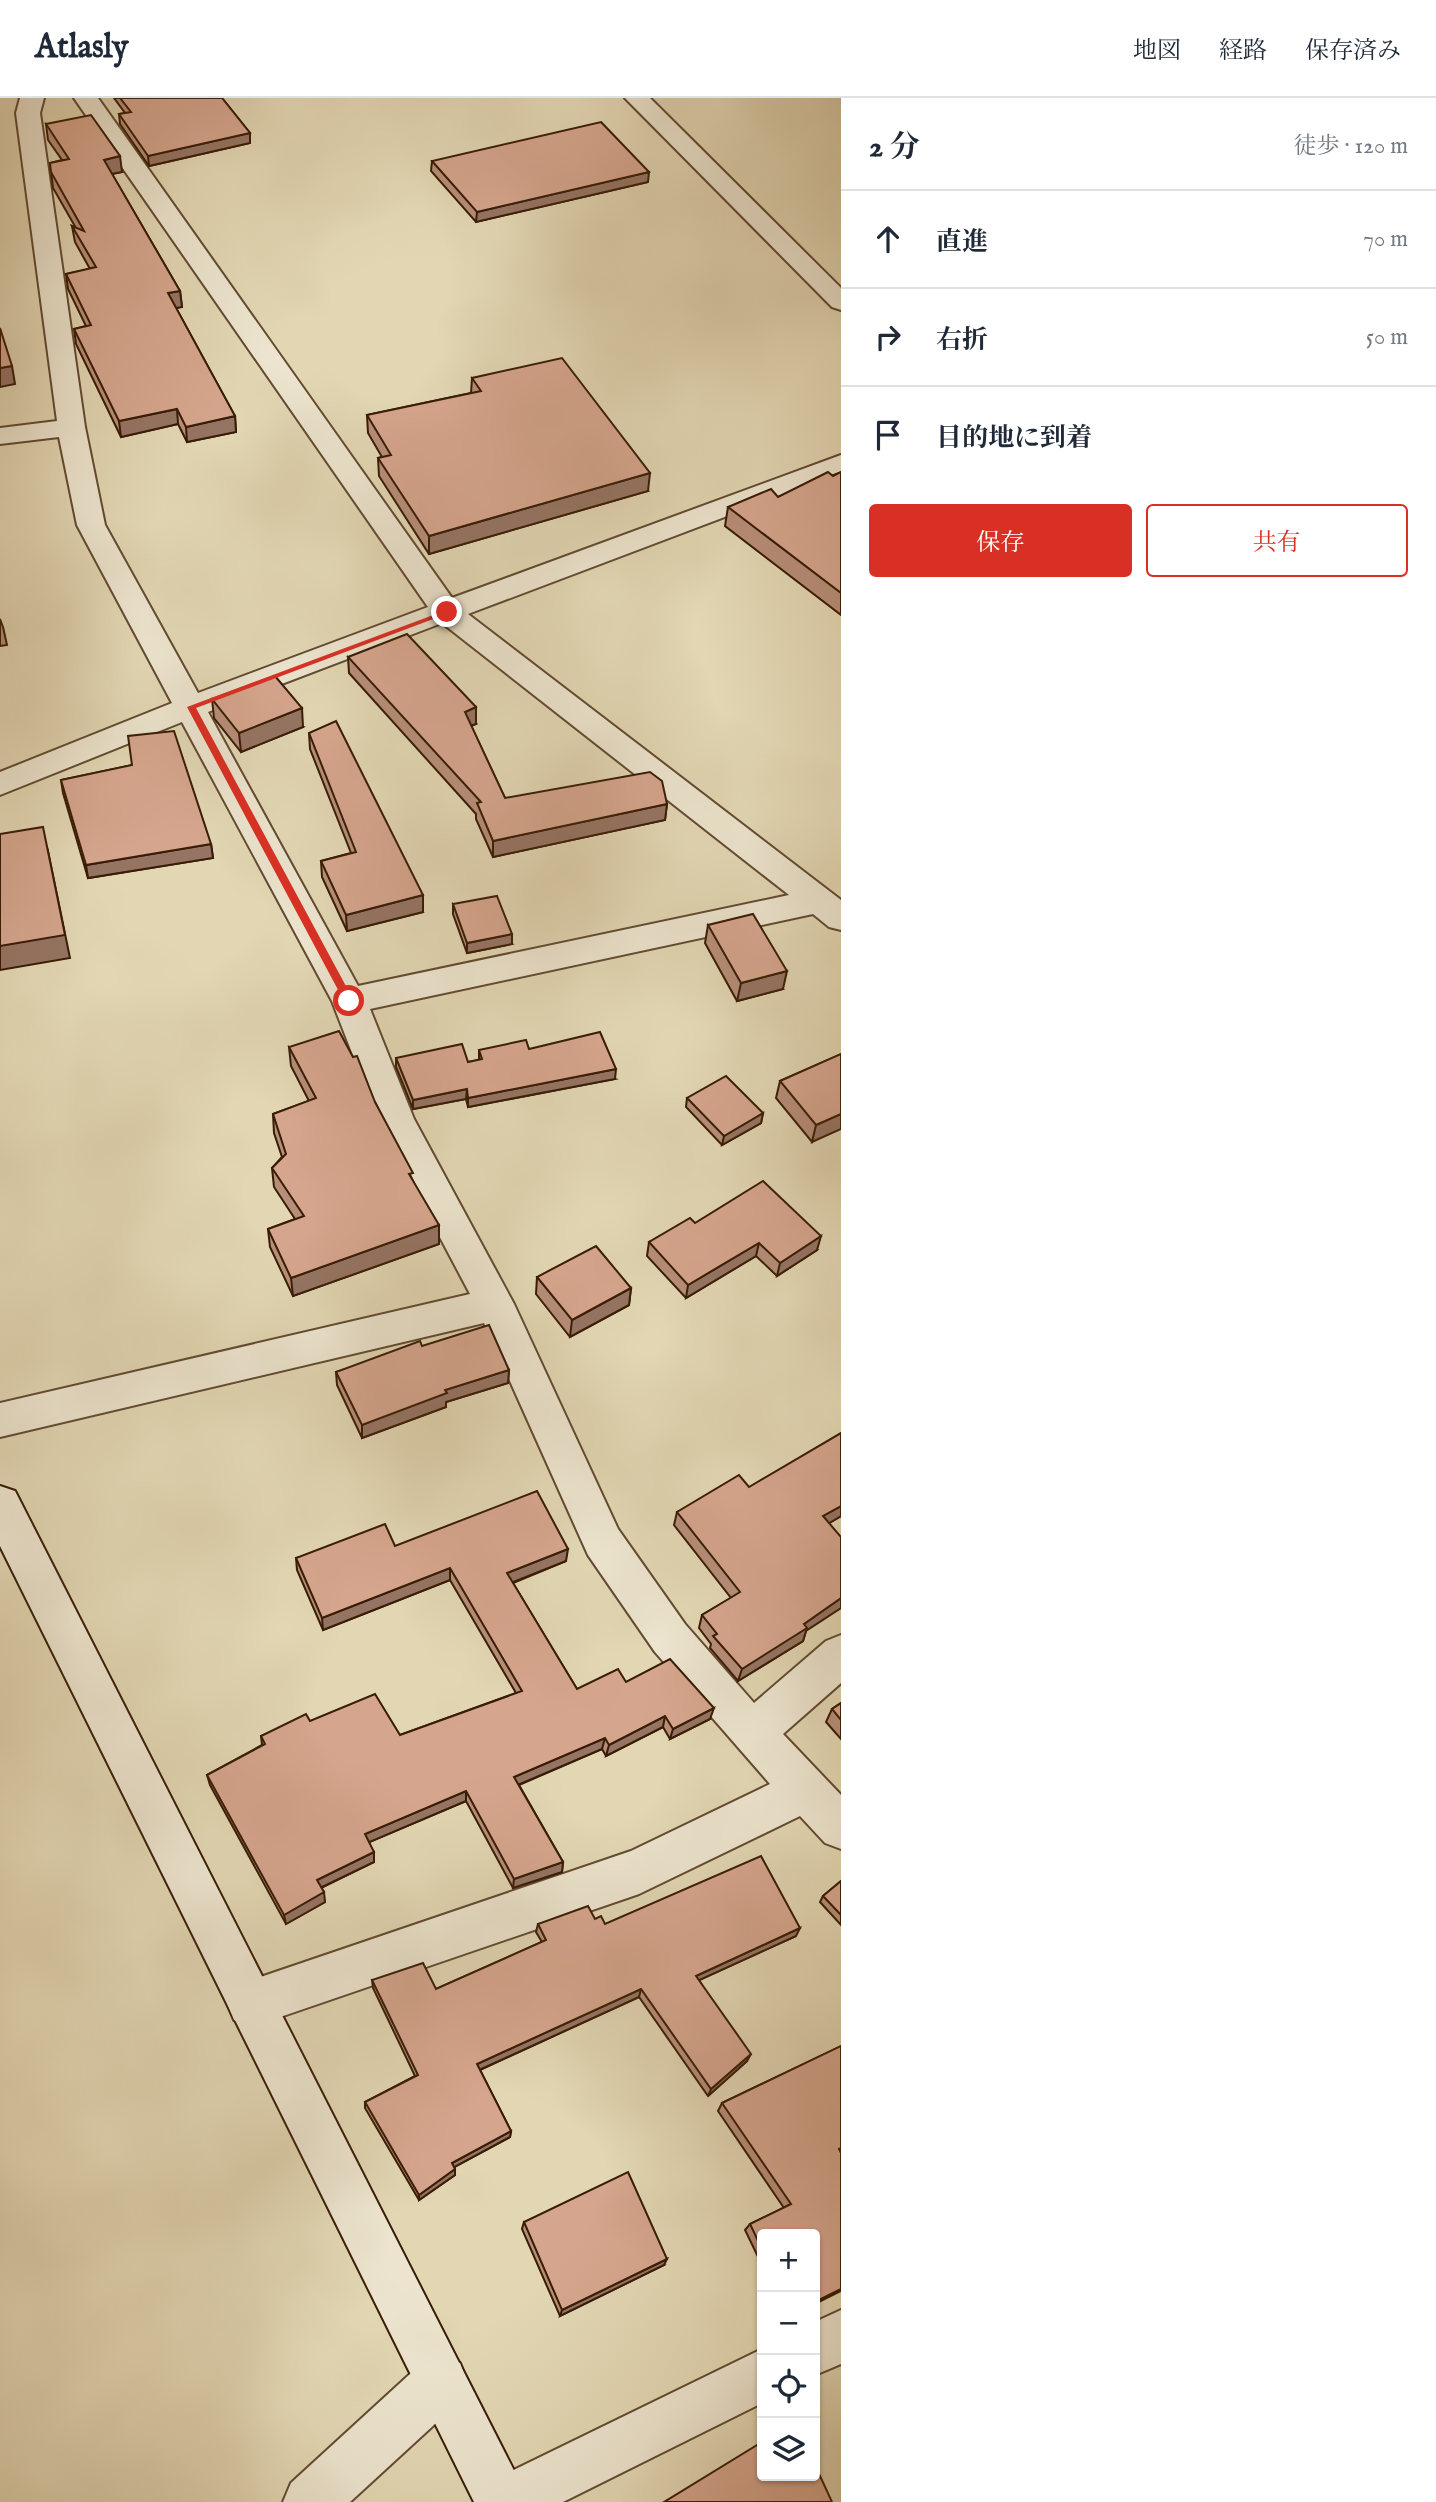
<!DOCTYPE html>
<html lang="ja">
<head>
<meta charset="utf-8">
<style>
  body { margin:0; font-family:"IM FELL English","Noto Serif JP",serif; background:#f2f2f3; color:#1f2937 }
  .controls { position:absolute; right:21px; bottom:21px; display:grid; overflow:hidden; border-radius:7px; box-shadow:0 2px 5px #0004 }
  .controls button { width:63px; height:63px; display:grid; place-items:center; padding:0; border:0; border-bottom:2px solid #e0e1e3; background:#fff; color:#1f2937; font:35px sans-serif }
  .stop { position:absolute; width:21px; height:21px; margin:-16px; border:5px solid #d93025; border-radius:50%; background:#fff }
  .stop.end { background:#d93025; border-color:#fff; box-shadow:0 2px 7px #0008 }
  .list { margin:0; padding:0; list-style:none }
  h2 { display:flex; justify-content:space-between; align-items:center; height:91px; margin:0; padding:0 28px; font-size:30px }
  h2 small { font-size:23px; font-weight:400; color:#747a83 }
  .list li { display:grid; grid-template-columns:46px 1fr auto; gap:21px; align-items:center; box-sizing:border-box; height:98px; padding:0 28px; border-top:2px solid #e0e1e3 }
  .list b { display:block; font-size:26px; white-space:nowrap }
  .list em { font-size:23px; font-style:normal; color:#747a83 }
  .actions { display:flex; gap:14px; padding:21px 28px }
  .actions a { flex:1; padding:16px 0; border:2px solid #d93025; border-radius:7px; text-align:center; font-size:24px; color:#d93025 }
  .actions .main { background:#d93025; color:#fff }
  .icon { flex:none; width:38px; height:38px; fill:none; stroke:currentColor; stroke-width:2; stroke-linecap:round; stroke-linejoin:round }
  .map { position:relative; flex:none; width:841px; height:2404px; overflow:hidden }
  header { display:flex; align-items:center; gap:42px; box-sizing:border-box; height:98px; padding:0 35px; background:#fff; border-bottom:2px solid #e0e1e3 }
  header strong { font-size:33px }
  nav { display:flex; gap:38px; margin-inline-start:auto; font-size:24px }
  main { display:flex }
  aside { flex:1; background:#fff }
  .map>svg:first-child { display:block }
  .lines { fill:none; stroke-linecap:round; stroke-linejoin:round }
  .street-casing { stroke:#624a31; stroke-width:4 }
  .secondary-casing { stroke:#381c06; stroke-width:4 }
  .street { fill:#ece4ce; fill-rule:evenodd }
  .secondary { fill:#ece4ce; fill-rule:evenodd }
  .wall { fill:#b78e79; stroke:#381c06; stroke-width:2 }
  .shaded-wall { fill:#957463; stroke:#381c06; stroke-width:2 }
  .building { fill:#d5a58d; stroke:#381c06; stroke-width:2 }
  .route { fill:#d93025 }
</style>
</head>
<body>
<header>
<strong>Atlasly</strong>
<nav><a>地図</a><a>経路</a><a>保存済み</a></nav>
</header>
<main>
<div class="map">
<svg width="841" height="2404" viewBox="0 0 841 2404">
  <rect width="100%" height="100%" fill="#e2d6b3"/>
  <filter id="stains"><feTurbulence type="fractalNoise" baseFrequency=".00286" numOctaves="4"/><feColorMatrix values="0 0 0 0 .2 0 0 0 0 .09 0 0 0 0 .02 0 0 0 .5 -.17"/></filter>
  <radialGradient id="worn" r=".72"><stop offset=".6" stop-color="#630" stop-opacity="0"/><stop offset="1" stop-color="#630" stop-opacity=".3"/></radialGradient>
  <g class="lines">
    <g class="street-casing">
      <g id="street">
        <path d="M20 0H44L40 15 85 329 105 427 198 595 428 509 74 0H98L452 500 841 357V375L468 516 841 802V832L829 829 813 816 370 911 414 1021 514 1206 618 1431 685 1526 754 1605 826 1543 841 1537V1585L783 1636 841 1697V1751L825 1745 800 1718 639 1796 251 1929 234 1922 227 1905 234 1888 631 1753 770 1686 655 1554 588 1457 484 1225 0 1339V1305L470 1196 378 1022 332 903 182 624 0 697V674L172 605 77 427 59 339 0 346V330L57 323 16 15ZM442 525 789 797 358 888 208 614Z"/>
        <path d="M625 0H650L841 190V212L832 209Z"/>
        <path d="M841 2212V2266L815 2277V2224Z"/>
        <path d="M762 2251V2305L563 2404H479L487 2385Z"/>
        <path d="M441 2258 460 2265 467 2284 460 2303 350 2404H283L291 2385 422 2265Z"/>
      </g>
    </g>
    <g class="secondary-casing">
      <path id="secondary" d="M0 1388 15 1393 530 2404H474L0 1448Z"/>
    </g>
    <use href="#street" class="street"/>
    <use href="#secondary" class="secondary"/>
  </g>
  <g class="wall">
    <path d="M114 0H222L250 35V45L149 68 120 26 119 16 125 15Z"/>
    <path d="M46 26 122 74 112 76 180 193 182 209 176 210 235 318 236 334 187 344 178 326 121 339 76 246 74 231 86 228 68 191 66 176 90 171 75 144 72 128 76 130 53 90 50 65 62 62 48 42Z"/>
    <path d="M432 63 648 84 476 124 431 73Z"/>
    <path d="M472 280 648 393 429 456 379 378 378 360 382 359 368 335 367 317 471 295Z"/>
    <path d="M841 374V517L725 428 728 409 778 399Z"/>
    <path d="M0 521 3 529 7 547 0 548Z"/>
    <path d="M348 559 476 626 471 628 505 700 667 706 665 722 493 759 476 721V716L349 575Z"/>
    <path d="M212 601 303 629 241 654 214 620Z"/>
    <path d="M309 635 423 814 347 833 322 779 321 763 351 755 310 651Z"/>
    <path d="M132 667 211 746 213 760 88 780 63 695 61 682Z"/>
    <path d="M453 806 512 846 467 855 453 816Z"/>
    <path d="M708 827 783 891 737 903 705 845Z"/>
    <path d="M289 949 375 1004 413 1083 439 1146 293 1198 270 1149 268 1131 295 1121 274 1089 272 1070 282 1059 274 1035 273 1016 309 1003 291 968Z"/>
    <path d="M529 951 615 981 468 1009 466 1001 413 1011 396 969V960L468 964 479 962V952Z"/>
    <path d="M841 956 812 1044 776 1000 780 983Z"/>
    <path d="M687 1000 763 1015 761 1025 722 1047 686 1009Z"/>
    <path d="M695 1125 817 1152 777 1178 756 1158 686 1200 647 1158 649 1144Z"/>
    <path d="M537 1179 631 1190 629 1207 570 1239 536 1196Z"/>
    <path d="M422 1248 509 1272 508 1285 446 1304V1309L362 1340 337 1287 336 1274Z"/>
    <path d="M749 1389 841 1418 829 1425 806 1533 803 1543 738 1583 710 1550 711 1546 699 1530 702 1517 731 1500 674 1427 677 1414Z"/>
    <path d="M395 1448 566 1463 513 1485 577 1591 626 1584 710 1621 670 1641 663 1629 606 1658 602 1651 519 1687 563 1764 562 1774 513 1790 466 1703 369 1744 374 1764 321 1790 325 1804 286 1826 210 1687 207 1677 262 1647 261 1638 310 1623 400 1637 516 1595 450 1482 323 1532 297 1472 296 1460Z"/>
    <path d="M841 1605V1641L826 1624 832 1611Z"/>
    <path d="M841 1783V1827L820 1804 823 1798Z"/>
    <path d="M595 1821 605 1826 796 1838 699 1882 747 1963 708 1998 639 1899 480 1972 511 2033 510 2039 454 2069 455 2077 419 2102 365 2010V2004L415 1978 373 1890 372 1882 436 1891 542 1844 536 1834 538 1826Z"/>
    <path d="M841 1948V2193L762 2136V2167L745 2132 750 2126 784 2110 718 2013 722 2005Z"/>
    <path d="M524 2124 664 2167 560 2218 522 2131Z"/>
  </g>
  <g class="shaded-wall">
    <path d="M250 35V45L149 68 148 58Z"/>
    <path d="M120 58 122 74 106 77 104 62Z"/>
    <path d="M649 74 648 84 476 124 477 114Z"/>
    <path d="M180 193 182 209 170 211 168 195Z"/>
    <path d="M12 268 15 286 0 289V270Z"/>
    <path d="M177 311 178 326 121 339 119 323Z"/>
    <path d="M235 318 236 334 187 344 186 329Z"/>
    <path d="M650 375 648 393 429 456V438Z"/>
    <path d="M476 609V626L464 630 465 614Z"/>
    <path d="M302 610 303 629 241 654 239 635Z"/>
    <path d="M667 706 665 722 493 759V743Z"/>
    <path d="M211 746 213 760 88 780 86 767Z"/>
    <path d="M48 753 70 860 0 872V848Z"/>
    <path d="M423 797V814L347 833 346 817Z"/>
    <path d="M512 836V846L467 855V845Z"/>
    <path d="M787 873 783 891 737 903 741 885Z"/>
    <path d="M616 971 615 981 468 1009V1000Z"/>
    <path d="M467 991 466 1001 413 1011V1002Z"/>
    <path d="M763 1015 761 1025 722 1047 724 1038Z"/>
    <path d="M841 1016V1031L812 1044 816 1027Z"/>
    <path d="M439 1127V1146L293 1198 291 1180Z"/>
    <path d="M821 1138 817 1152 777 1178 780 1165Z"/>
    <path d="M759 1145 756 1158 686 1200 688 1187Z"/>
    <path d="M631 1190 629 1207 570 1239 572 1222Z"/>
    <path d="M509 1272 508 1285 446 1304V1309L362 1340V1327L445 1292Z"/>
    <path d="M841 1408V1418L818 1432 823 1418Z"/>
    <path d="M568 1451 566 1463 506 1487 507 1475Z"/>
    <path d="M450 1470V1482L323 1532 322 1520Z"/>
    <path d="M841 1500V1510L806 1533 803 1543 738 1583 742 1571 804 1526Z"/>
    <path d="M714 1610 710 1621 670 1641 673 1631Z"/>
    <path d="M665 1618 663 1629 606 1658 609 1647Z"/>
    <path d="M605 1640 602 1651 513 1689 514 1679Z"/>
    <path d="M466 1693V1703L365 1746V1736Z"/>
    <path d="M374 1754V1764L318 1791 317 1782Z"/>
    <path d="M563 1764 562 1774 513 1790 514 1781Z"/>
    <path d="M324 1794 325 1804 286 1826 284 1817Z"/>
    <path d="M800 1830 796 1838 693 1885 696 1878Z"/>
    <path d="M641 1891 639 1899 477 1973V1966Z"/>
    <path d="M751 1956 747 1963 708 1998 711 1991Z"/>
    <path d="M511 2033 510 2039 451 2071 452 2065Z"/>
    <path d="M455 2071V2077L419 2102V2097Z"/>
    <path d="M667 2161 664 2167 560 2218 562 2212Z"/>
    <path d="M841 2191V2193L815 2206V2204Z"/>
  </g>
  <g class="building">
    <path d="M120 0H222L250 35 148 58 119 16 131 14Z"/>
    <path d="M91 17 120 58 104 62 180 193 168 195 235 318 186 329 177 311 119 323 74 231 91 227 66 176 96 169 72 128 84 133 51 74 50 65 69 61 46 26Z"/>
    <path d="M601 24 649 74 477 114 432 63Z"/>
    <path d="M0 230 12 268 0 270Z"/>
    <path d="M562 260 650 375 429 438 378 360 391 357 367 317 481 293 472 280Z"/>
    <path d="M828 374 833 378 841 374V495L728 409 771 391 778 399Z"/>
    <path d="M407 536 476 609 465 614 505 700 650 674 662 683 667 706 493 743 477 705 481 704 348 559Z"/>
    <path d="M275 578 302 610 239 635 212 601Z"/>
    <path d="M336 623 423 797 346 817 321 763 356 754 309 635Z"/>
    <path d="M174 633 211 746 86 767 61 682 132 667 128 638Z"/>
    <path d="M43 729 65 837 0 848V736Z"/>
    <path d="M497 798 512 836 467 845 453 806Z"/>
    <path d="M753 816 787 873 741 885 708 827Z"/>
    <path d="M339 933 353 959 357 958 375 1004 413 1075 409 1076 439 1127 291 1180 268 1131 304 1118 272 1070 286 1056 273 1016 316 1000 289 949Z"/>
    <path d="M600 934 616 971 468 1000 467 991 413 1002 396 960 462 946 468 964 482 961 479 952 526 942 529 951Z"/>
    <path d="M841 956V1016L816 1027 780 983Z"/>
    <path d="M726 978 763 1015 724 1038 687 1000Z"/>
    <path d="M763 1083 821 1138 780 1165 759 1145 688 1187 649 1144 690 1120 695 1125Z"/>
    <path d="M596 1148 631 1190 572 1222 537 1179Z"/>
    <path d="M489 1227 509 1272 445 1292 447 1295 362 1327 336 1274 420 1243 422 1248Z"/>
    <path d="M841 1335V1408L823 1418 841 1439V1500L804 1526 807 1530 742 1571 713 1538 717 1536 702 1517 740 1494 677 1414 739 1377 749 1389Z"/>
    <path d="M537 1393 568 1451 507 1475 577 1591 618 1571 626 1584 670 1561 714 1610 673 1631 665 1618 609 1647 605 1640 514 1679 563 1764 514 1781 466 1693 365 1736 374 1754 317 1782 324 1794 284 1817 207 1677 265 1646 261 1638 306 1616 310 1623 375 1596 400 1637 522 1593 450 1470 322 1520 296 1460 385 1426 395 1448Z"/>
    <path d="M841 1605V1622L832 1611Z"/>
    <path d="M761 1758 800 1830 696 1878 751 1956 711 1991 641 1891 477 1966 511 2033 452 2065 455 2071 419 2097 365 2004 418 1977 372 1882 423 1865 436 1891 546 1842 538 1826 588 1808 595 1821 601 1818 605 1826Z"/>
    <path d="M841 1783V1817L823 1798Z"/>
    <path d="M841 1948V2050L839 2051 841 2055V2191L815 2204V2136H762V2151L750 2126 791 2106 722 2005Z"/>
    <path d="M628 2074 667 2161 562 2212 524 2124Z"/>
    <path d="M762 2344V2378H815V2367L832 2404H664Z"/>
  </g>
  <path class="route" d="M444 513 452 514 196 610 354 903 349 907 344 903 187 609Z"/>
  <rect width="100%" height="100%" filter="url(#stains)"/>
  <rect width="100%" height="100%" fill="url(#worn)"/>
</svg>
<div class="controls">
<button>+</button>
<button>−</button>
<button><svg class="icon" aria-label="locate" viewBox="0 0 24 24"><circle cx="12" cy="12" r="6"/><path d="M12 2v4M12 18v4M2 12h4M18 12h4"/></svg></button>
<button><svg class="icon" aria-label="layers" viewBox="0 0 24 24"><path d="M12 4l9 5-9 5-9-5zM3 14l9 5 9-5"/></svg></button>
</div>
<div class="stop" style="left:349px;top:903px"></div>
<div class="stop end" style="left:447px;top:514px"></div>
</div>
<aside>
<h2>2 分<small>徒歩 · 120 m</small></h2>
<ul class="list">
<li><svg class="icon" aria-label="ahead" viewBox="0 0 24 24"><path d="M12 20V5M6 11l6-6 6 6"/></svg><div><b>直進</b></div><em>70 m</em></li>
<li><svg class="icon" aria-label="right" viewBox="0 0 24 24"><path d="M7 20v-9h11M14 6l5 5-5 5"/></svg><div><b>右折</b></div><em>50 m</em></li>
<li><svg class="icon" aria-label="arrive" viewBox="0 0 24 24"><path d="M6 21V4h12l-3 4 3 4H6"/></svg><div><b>目的地に到着</b></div></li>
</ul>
<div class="actions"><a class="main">保存</a><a>共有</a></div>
</aside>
</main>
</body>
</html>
